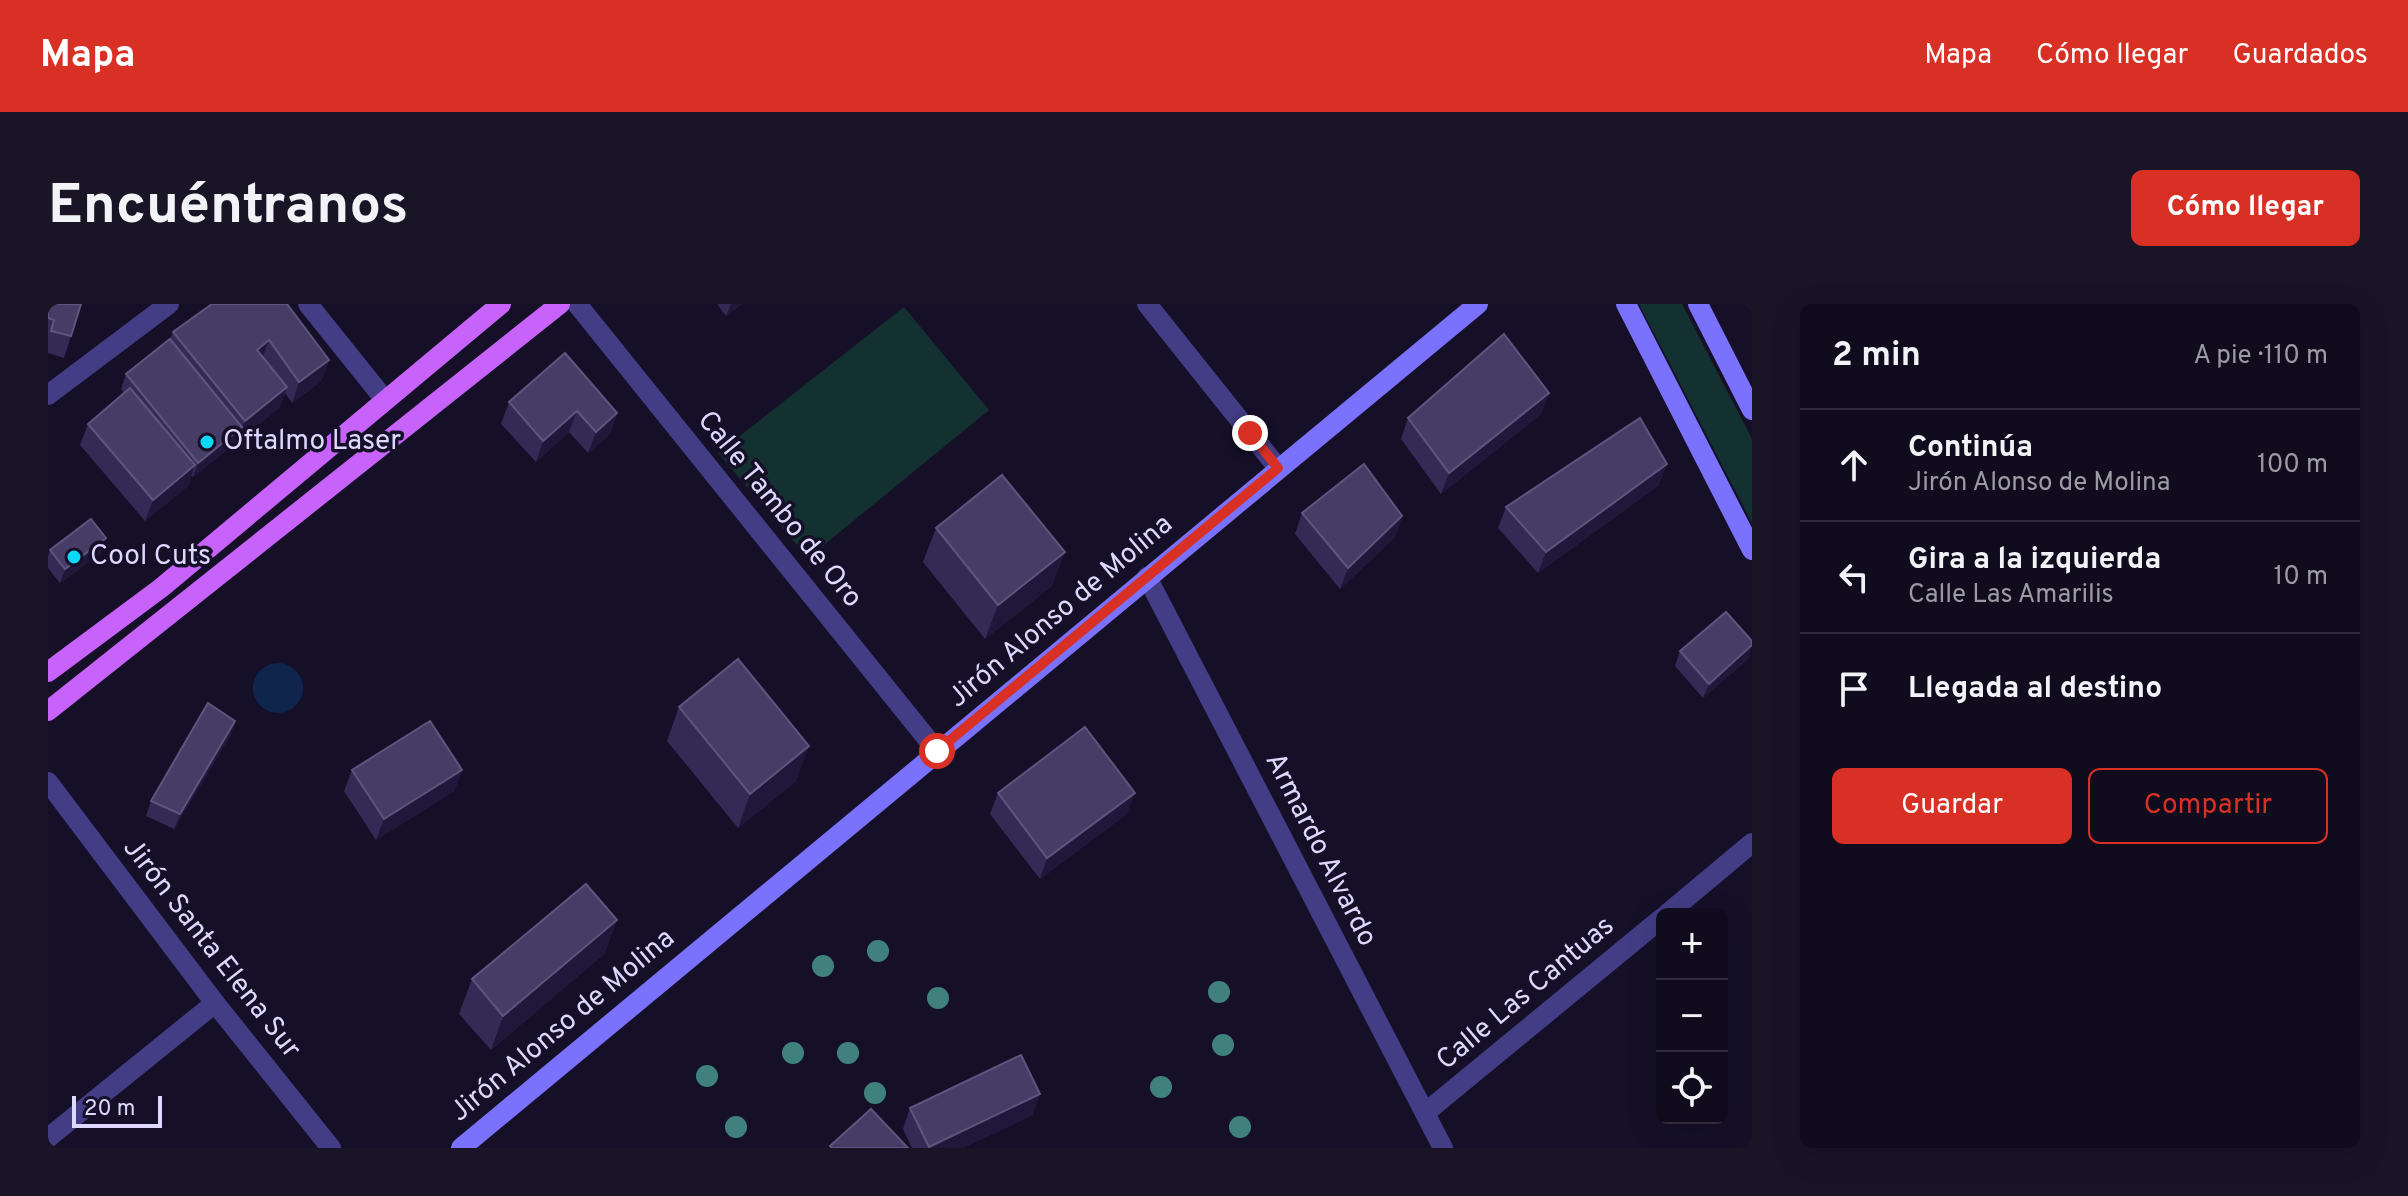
<!DOCTYPE html>
<html lang="es">
<head>
<meta charset="utf-8">
<style>
  body { margin:0; font-family:Overpass,sans-serif; background:#191527; color:#f1f3f6 }
  .controls { position:absolute; right:24px; bottom:24px; display:grid; overflow:hidden; border-radius:12px; box-shadow:0 8px 32px #0002 }
  .controls button { width:72px; height:72px; display:grid; place-items:center; padding:0; border:0; border-bottom:2px solid #302c3c; background:#100c1e; color:#f1f3f6; font:40px sans-serif }
  .scale { position:absolute; left:24px; bottom:20px; width:90px; box-sizing:border-box; padding-left:8px; border:4px solid #ded8fe; border-top:0; font-size:22px; line-height:28px; white-space:nowrap; color:#ded8fe; -webkit-text-stroke:6px #151028; paint-order:stroke }
  .stop { position:absolute; width:24px; height:24px; margin:-18px; border:6px solid #d93025; border-radius:50%; background:#fff }
  .stop.end { background:#d93025; border-color:#fff; box-shadow:0 2px 8px #0008 }
  .list { margin:0; padding:0; list-style:none }
  h2 { display:flex; justify-content:space-between; align-items:center; height:104px; margin:0; padding:0 32px; font-size:34px }
  h2 small { font-size:26px; font-weight:400; color:#9c9ba4 }
  .list li { display:grid; grid-template-columns:52px 1fr auto; gap:24px; align-items:center; box-sizing:border-box; height:112px; padding:0 32px; border-top:2px solid #302c3c }
  .list b { display:block; font-size:30px; white-space:nowrap }
  .list p { margin:0; font-size:26px; white-space:nowrap; color:#9c9ba4 }
  .list em { font-size:26px; font-style:normal; color:#9c9ba4 }
  .actions { display:flex; gap:16px; padding:24px 32px }
  .actions a { flex:1; padding:18px 0; border:2px solid #d93025; border-radius:12px; text-align:center; font-size:28px; color:#d93025 }
  .actions .main { background:#d93025; color:#fff }
  .icon { flex:none; width:44px; height:44px; fill:none; stroke:currentColor; stroke-width:2; stroke-linecap:round; stroke-linejoin:round }
  .map { position:relative; flex:none; width:1704px; height:844px; overflow:hidden; border-radius:12px }
  header { display:flex; align-items:center; gap:48px; box-sizing:border-box; height:112px; padding:0 40px; background:#d93025; color:#fff }
  header strong { font-size:38px }
  nav { display:flex; gap:44px; margin-inline-start:auto; font-size:28px }
  .intro { display:flex; align-items:center; justify-content:space-between; box-sizing:border-box; height:192px; padding:0 48px }
  h1 { margin:0; font-size:56px }
  .button { padding:20px 36px; border-radius:12px; background:#d93025; color:#fff; font-size:28px; font-weight:700 }
  main { display:flex; gap:48px; padding:0 48px }
  aside { flex:1; background:#100c1e; border-radius:12px; box-shadow:0 8px 32px #0002 }
  .map>svg:first-child { display:block }
  .green { fill:#143131 }
  .water { fill:#10254c }
  .lines { fill:none; stroke-linecap:round; stroke-linejoin:round }
  .street { stroke:#423d85; stroke-width:20 }
  .secondary { stroke:#7a71fc; stroke-width:20 }
  .primary { stroke:#c762fb; stroke-width:20 }
  .tree { fill:#40817e }
  .wall { fill:#342a55 }
  .shaded-wall { fill:#20183b }
  .building { fill:#463d67; stroke:#5e557f; stroke-width:2 }
  .route { stroke:#d93025; stroke-width:10 }
  .poi-dot { fill:#09d8f9; stroke:#151028; stroke-width:3 }
  .labels { text-anchor:middle; dominant-baseline:central; stroke-width:7; stroke-linejoin:round; paint-order:stroke }
  .poi-label { font-size:28px; fill:#ded8fe; stroke:#151028; text-anchor:start }
  .street-label { font-size:28px; fill:#ded8fe; stroke:#151028 }
</style>
</head>
<body>
<header>
<strong>Mapa</strong>
<nav><a>Mapa</a><a>Cómo llegar</a><a>Guardados</a></nav>
</header>
<div class="intro"><h1>Encuéntranos</h1><a class="button">Cómo llegar</a></div>
<main>
<div class="map">
<svg width="1704" height="844" viewBox="0 0 1704 844">
  <rect width="100%" height="100%" fill="#151028"/>
  <g class="green">
    <path d="M1591 0H1634L1704 135V219Z"/>
    <path d="M856 3 941 106 760 254 670 149Z"/>
  </g>
  <circle class="water" cx="230" cy="384" r="25"/>
  <g class="lines">
    <g class="street">
      <path d="M260 0 337 96"/>
      <path d="M529 0 889 447"/>
      <path d="M1099 0 1230 164"/>
      <path d="M0 91 121 0"/>
      <path d="M1099 273 1395 844"/>
      <path d="M0 478 167 699 283 844"/>
      <path d="M1619 610 1704 539"/>
      <path d="M1377 809 1614 614"/>
      <path d="M0 834 167 699"/>
    </g>
    <g class="secondary">
      <path d="M1578 0 1704 246"/>
      <path d="M1650 0 1704 106"/>
      <path d="M413 844 1430 0"/>
    </g>
    <g class="primary">
      <path d="M0 368 113 284 453 0"/>
      <path d="M0 407 512 0"/>
    </g>
  </g>
  <g class="tree">
    <circle cx="830" cy="647" r="11"/>
    <circle cx="775" cy="662" r="11"/>
    <circle cx="1171" cy="688" r="11"/>
    <circle cx="890" cy="694" r="11"/>
    <circle cx="1175" cy="741" r="11"/>
    <circle cx="745" cy="749" r="11"/>
    <circle cx="800" cy="749" r="11"/>
    <circle cx="659" cy="772" r="11"/>
    <circle cx="1113" cy="783" r="11"/>
    <circle cx="827" cy="789" r="11"/>
    <circle cx="688" cy="823" r="11"/>
    <circle cx="1192" cy="823" r="11"/>
  </g>
  <g class="wall">
    <path d="M0 0 23 32 16 54 0 49Z"/>
    <path d="M164 0 281 56 273 77 244 99 237 89 231 104 145 173 143 172 140 182 97 217 32 141 40 120 76 89 73 85 78 70 122 35 125 28Z"/>
    <path d="M669 0H694L678 12Z"/>
    <path d="M1501 89 1493 110 1393 190 1353 135 1360 114Z"/>
    <path d="M461 98 569 109 562 130 540 149 521 128 488 158 453 120Z"/>
    <path d="M1611 181 1490 269 1450 224 1458 203Z"/>
    <path d="M1254 209 1354 212 1347 233 1292 285 1247 230Z"/>
    <path d="M888 224 1004 282 937 335 875 258Z"/>
    <path d="M58 234 53 249 12 279 0 264V252L2 246Z"/>
    <path d="M1632 347 1701 354 1655 394 1627 362Z"/>
    <path d="M631 403 748 477 690 524 619 437Z"/>
    <path d="M187 417 182 432 126 525 98 512 103 497Z"/>
    <path d="M304 466H414L406 487 328 536 296 487Z"/>
    <path d="M950 489 1079 510 992 575 942 510Z"/>
    <path d="M569 616 556 650 443 746 411 710 424 675Z"/>
    <path d="M992 790 984 811 915 844H864L855 825 862 804Z"/>
  </g>
  <g class="shaded-wall">
    <path d="M683 0H694L678 12Z"/>
    <path d="M221 36 213 58 209 46Z"/>
    <path d="M281 56 273 77 244 99 251 78Z"/>
    <path d="M239 83 231 104 145 173 150 159 194 123 197 117Z"/>
    <path d="M1501 89 1493 110 1393 190 1401 169Z"/>
    <path d="M529 107 521 128 488 158 495 137Z"/>
    <path d="M569 109 562 130 540 149 548 128Z"/>
    <path d="M1619 160 1611 181 1490 269 1498 248Z"/>
    <path d="M147 161 140 182 97 217 105 196Z"/>
    <path d="M1354 212 1347 233 1292 285 1300 264Z"/>
    <path d="M58 234 53 249 12 279 17 265Z"/>
    <path d="M1017 248 1004 282 937 335 950 301Z"/>
    <path d="M1704 341 1701 354 1655 394 1661 380Z"/>
    <path d="M187 417 182 432 126 525 132 510Z"/>
    <path d="M761 442 748 477 690 524 702 490Z"/>
    <path d="M414 466 406 487 328 536 336 515Z"/>
    <path d="M1087 489 1079 510 992 575 999 554Z"/>
    <path d="M569 616 556 650 443 746 455 712Z"/>
    <path d="M992 790 984 811 915 844H880Z"/>
  </g>
  <g class="building">
    <path d="M0 0H33L23 32 3 27 6 16 0 14Z"/>
    <path d="M164 0H239L281 56 251 78 221 36 209 46 239 83 197 117 125 28Z"/>
    <path d="M1456 30 1501 89 1401 169 1360 114Z"/>
    <path d="M122 35 194 123 150 159 78 70Z"/>
    <path d="M517 49 569 109 548 128 529 107 495 137 461 98Z"/>
    <path d="M82 84 147 161 105 196 40 120Z"/>
    <path d="M1592 114 1619 160 1498 248 1458 203Z"/>
    <path d="M1316 160 1354 212 1300 264 1254 209Z"/>
    <path d="M954 171 1017 248 950 301 888 224Z"/>
    <path d="M43 215 58 234 17 265 2 246Z"/>
    <path d="M1678 308 1704 337V341L1661 380 1632 347Z"/>
    <path d="M690 355 761 442 702 490 631 403Z"/>
    <path d="M160 399 187 417 132 510 103 497Z"/>
    <path d="M382 417 414 466 336 515 304 466Z"/>
    <path d="M1037 423 1087 489 999 554 950 489Z"/>
    <path d="M538 580 569 616 455 712 424 675Z"/>
    <path d="M973 751 992 790 881 843 862 804Z"/>
    <path d="M823 805 860 844H784L782 842Z"/>
  </g>
  <g class="lines">
    <path class="route" d="M889 447 1230 164 1202 129"/>
  </g>
  <g class="poi-dot">
    <circle cx="159" cy="138" r="8"/>
    <circle cx="26" cy="253" r="8"/>
  </g>
  <g class="labels">
    <g class="poi-label">
      <text x="175" y="138">Oftalmo Laser</text>
      <text x="42" y="253">Cool Cuts</text>
    </g>
    <g class="street-label">
      <text transform="translate(731 206) rotate(51)">Calle Tambo de Oro</text>
      <text transform="translate(1013 308) rotate(-40)">Jirón Alonso de Molina</text>
      <text transform="translate(1272 546) rotate(63)">Armardo Alvardo</text>
      <text transform="translate(163 645) rotate(52)">Jirón Santa Elena Sur</text>
      <text transform="translate(1478 690) rotate(-40)">Calle Las Cantuas</text>
      <text transform="translate(515 722) rotate(-40)">Jirón Alonso de Molina</text>
    </g>
  </g>
</svg>
<div class="controls">
<button>+</button>
<button>−</button>
<button><svg class="icon" aria-label="locate" viewBox="0 0 24 24"><circle cx="12" cy="12" r="6"/><path d="M12 2v4M12 18v4M2 12h4M18 12h4"/></svg></button>
</div>
<div class="scale">20 m</div>
<div class="stop" style="left:889px;top:447px"></div>
<div class="stop end" style="left:1202px;top:129px"></div>
</div>
<aside>
<h2>2 min<small>A pie · 110 m</small></h2>
<ul class="list">
<li><svg class="icon" aria-label="ahead" viewBox="0 0 24 24"><path d="M12 20V5M6 11l6-6 6 6"/></svg><div><b>Continúa</b><p>Jirón Alonso de Molina</p></div><em>100 m</em></li>
<li><svg class="icon" aria-label="left" viewBox="0 0 24 24"><path d="M17 20v-9H6M10 6l-5 5 5 5"/></svg><div><b>Gira a la izquierda</b><p>Calle Las Amarilis</p></div><em>10 m</em></li>
<li><svg class="icon" aria-label="arrive" viewBox="0 0 24 24"><path d="M6 21V4h12l-3 4 3 4H6"/></svg><div><b>Llegada al destino</b></div></li>
</ul>
<div class="actions"><a class="main">Guardar</a><a>Compartir</a></div>
</aside>
</main>
</body>
</html>
